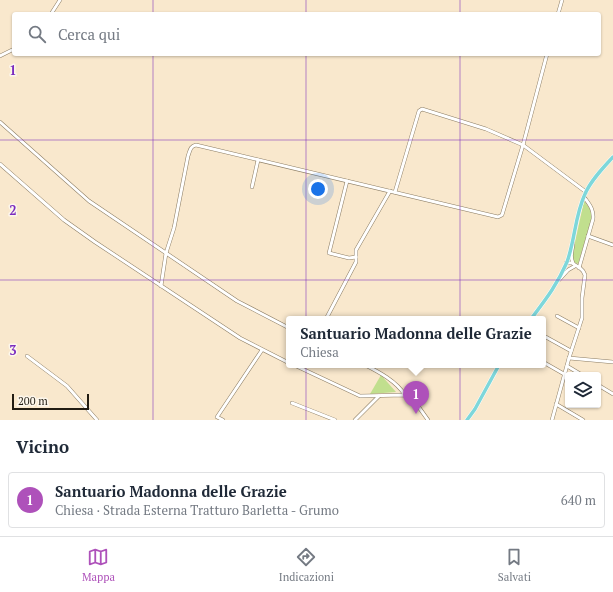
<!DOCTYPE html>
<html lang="it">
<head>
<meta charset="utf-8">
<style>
  body { margin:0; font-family:"PT Serif",serif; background:#f6f6f7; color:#1f2937 }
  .controls { position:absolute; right:12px; bottom:12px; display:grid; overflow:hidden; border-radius:4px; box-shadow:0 1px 3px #0004 }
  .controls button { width:36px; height:36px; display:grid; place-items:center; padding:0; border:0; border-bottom:1px solid #e0e1e3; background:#fff; color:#1f2937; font:20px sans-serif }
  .scale { position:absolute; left:12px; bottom:10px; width:77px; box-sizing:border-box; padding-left:4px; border:2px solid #221c12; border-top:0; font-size:11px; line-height:14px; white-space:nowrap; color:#221c12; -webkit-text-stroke:3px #fdf7ec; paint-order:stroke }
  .you { position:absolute; left:318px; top:189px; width:14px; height:14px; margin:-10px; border:3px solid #fff; border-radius:50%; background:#1a73e8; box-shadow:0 0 0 6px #1a73e833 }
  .badge { display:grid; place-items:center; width:26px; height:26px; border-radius:50%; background:#ae51ba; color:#fff; font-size:13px; font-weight:700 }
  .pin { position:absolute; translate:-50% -33px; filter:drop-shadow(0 1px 2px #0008) }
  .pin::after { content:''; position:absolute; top:21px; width:14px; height:12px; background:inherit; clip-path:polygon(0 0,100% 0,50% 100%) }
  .popup { position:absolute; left:286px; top:316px; width:260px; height:52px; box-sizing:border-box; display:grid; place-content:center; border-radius:4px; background:#fff; filter:drop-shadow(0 1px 3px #0005); font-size:13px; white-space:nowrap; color:#747a83 }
  .popup b { font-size:15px; color:#1f2937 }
  .popup::after { content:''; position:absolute; left:50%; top:100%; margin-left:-8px; border:8px solid transparent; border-top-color:#fff }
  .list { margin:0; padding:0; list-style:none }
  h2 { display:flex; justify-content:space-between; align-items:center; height:52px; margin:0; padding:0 16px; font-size:17px }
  h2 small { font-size:13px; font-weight:400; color:#747a83 }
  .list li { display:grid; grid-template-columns:26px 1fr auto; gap:12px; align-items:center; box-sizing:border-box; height:56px; margin:0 8px 8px; padding:0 8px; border:1px solid #e0e1e3; border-radius:4px }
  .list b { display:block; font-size:15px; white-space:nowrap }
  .list p { margin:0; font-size:13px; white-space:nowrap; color:#747a83 }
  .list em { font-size:13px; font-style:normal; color:#747a83 }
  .icon { flex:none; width:22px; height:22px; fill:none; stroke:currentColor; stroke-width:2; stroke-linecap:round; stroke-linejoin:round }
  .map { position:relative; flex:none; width:613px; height:420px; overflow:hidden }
  .search { position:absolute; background:#fff; box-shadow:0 1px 3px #0004; left:12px; right:12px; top:12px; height:44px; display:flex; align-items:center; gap:10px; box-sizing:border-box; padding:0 14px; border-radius:4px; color:#747a83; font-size:15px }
  .sheet { height:116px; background:#fff }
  nav { display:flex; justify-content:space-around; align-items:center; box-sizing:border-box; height:56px; border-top:1px solid #e0e1e3; background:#fff; font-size:11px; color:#747a83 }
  nav a { display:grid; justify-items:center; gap:2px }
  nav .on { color:#ae51ba }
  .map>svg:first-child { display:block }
  .green { fill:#c1df8e }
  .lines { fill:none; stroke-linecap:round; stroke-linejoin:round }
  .minor-casing { stroke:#8c7d64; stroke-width:4 }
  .major-casing { stroke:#fff; stroke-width:4.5 }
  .minor { stroke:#fff; stroke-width:3 }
  .major { stroke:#7ed7da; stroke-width:3.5 }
  .grid { fill:none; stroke:#7b2cbf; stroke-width:1; stroke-opacity:0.55 }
  .grid-label { font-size:13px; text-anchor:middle; font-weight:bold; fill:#7b2cbf; stroke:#fdf7ec; stroke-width:3; stroke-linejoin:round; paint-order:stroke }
</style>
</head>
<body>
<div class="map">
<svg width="613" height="420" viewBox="0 0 613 420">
  <rect width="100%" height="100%" fill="#f9e8cd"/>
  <g class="green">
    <path d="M584 201 590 209 592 218 578 264 574 262 572 256Z"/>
    <path d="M381 375 396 392 370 394Z"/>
  </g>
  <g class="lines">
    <g class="minor-casing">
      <g id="minor">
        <path d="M51 14 60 0"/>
        <path d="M558 14 562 0"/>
        <path d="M0 56 14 49"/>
        <path d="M0 122 89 201 237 301 289 328"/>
        <path d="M0 164 64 220 95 242 240 338 289 363"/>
        <path d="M347 181 329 253 349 258 356 257"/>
        <path d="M252 187 258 160"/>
        <path d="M395 192 419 111 422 109 486 129 523 145 586 192"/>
        <path d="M588 236 613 245"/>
        <path d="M573 243C573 250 569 256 573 263"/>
        <path d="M579 268 593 219C594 209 589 204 584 197"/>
        <path d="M559 280 568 270 575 266"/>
        <path d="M161 286 166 253 174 228 188 156C190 151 190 146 196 145L498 217 502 215 523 145 547 54"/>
        <path d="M557 316 579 328"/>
        <path d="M326 319 356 262V250L390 191"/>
        <path d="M544 336 571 351"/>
        <path d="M27 356 67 386 97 420"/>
        <path d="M569 358 613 362"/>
        <path d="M543 362 564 374"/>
        <path d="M294 365 360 396 405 395 413 399 428 420"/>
        <path d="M365 365C379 372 396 381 405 395"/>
        <path d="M567 366 582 375"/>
        <path d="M598 385 613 394"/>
        <path d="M292 403 335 420"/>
        <path d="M556 404 583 420"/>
        <path d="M223 420 217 417 262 350"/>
        <path d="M355 420 379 396"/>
        <path d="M552 420 569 358 582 318V298L585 275 583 271 580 268 572 263H566"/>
      </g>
    </g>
    <g class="major-casing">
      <g id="major">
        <path d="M531 319C546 299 557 285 567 262 575 240 575 215 585 194 591 180 603 168 613 157"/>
        <path d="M467 420 475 409 499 365"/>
      </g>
    </g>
    <use href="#minor" class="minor"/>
    <use href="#major" class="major"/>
  </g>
  <path class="grid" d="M153 0V14M306 0V14M460 0V14M153 54V420M306 54V420M460 54V420M0 140H613M0 280H613"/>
  <g class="grid-label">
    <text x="13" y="75">1</text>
    <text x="13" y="215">2</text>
    <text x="13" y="355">3</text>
  </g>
</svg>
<div class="controls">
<button><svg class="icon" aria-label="layers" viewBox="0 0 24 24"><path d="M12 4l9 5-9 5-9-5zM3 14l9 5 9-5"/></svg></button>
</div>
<div class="scale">200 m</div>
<div class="you"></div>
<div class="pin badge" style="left:416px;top:414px">1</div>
<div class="popup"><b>Santuario Madonna delle Grazie</b>Chiesa</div>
<div class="search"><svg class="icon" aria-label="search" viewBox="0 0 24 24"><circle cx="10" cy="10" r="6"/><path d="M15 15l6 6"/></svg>Cerca qui</div>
</div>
<section class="sheet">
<h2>Vicino<small></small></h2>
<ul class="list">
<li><span class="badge">1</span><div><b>Santuario Madonna delle Grazie</b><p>Chiesa · Strada Esterna Tratturo Barletta - Grumo</p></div><em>640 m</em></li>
</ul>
</section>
<nav>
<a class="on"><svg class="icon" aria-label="map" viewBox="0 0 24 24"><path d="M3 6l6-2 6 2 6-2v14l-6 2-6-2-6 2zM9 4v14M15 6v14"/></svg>Mappa</a>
<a><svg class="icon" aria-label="directions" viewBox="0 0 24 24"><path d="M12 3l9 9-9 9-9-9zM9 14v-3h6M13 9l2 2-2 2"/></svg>Indicazioni</a>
<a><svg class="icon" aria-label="saved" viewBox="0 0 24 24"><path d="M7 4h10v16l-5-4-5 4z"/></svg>Salvati</a>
</nav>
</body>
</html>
